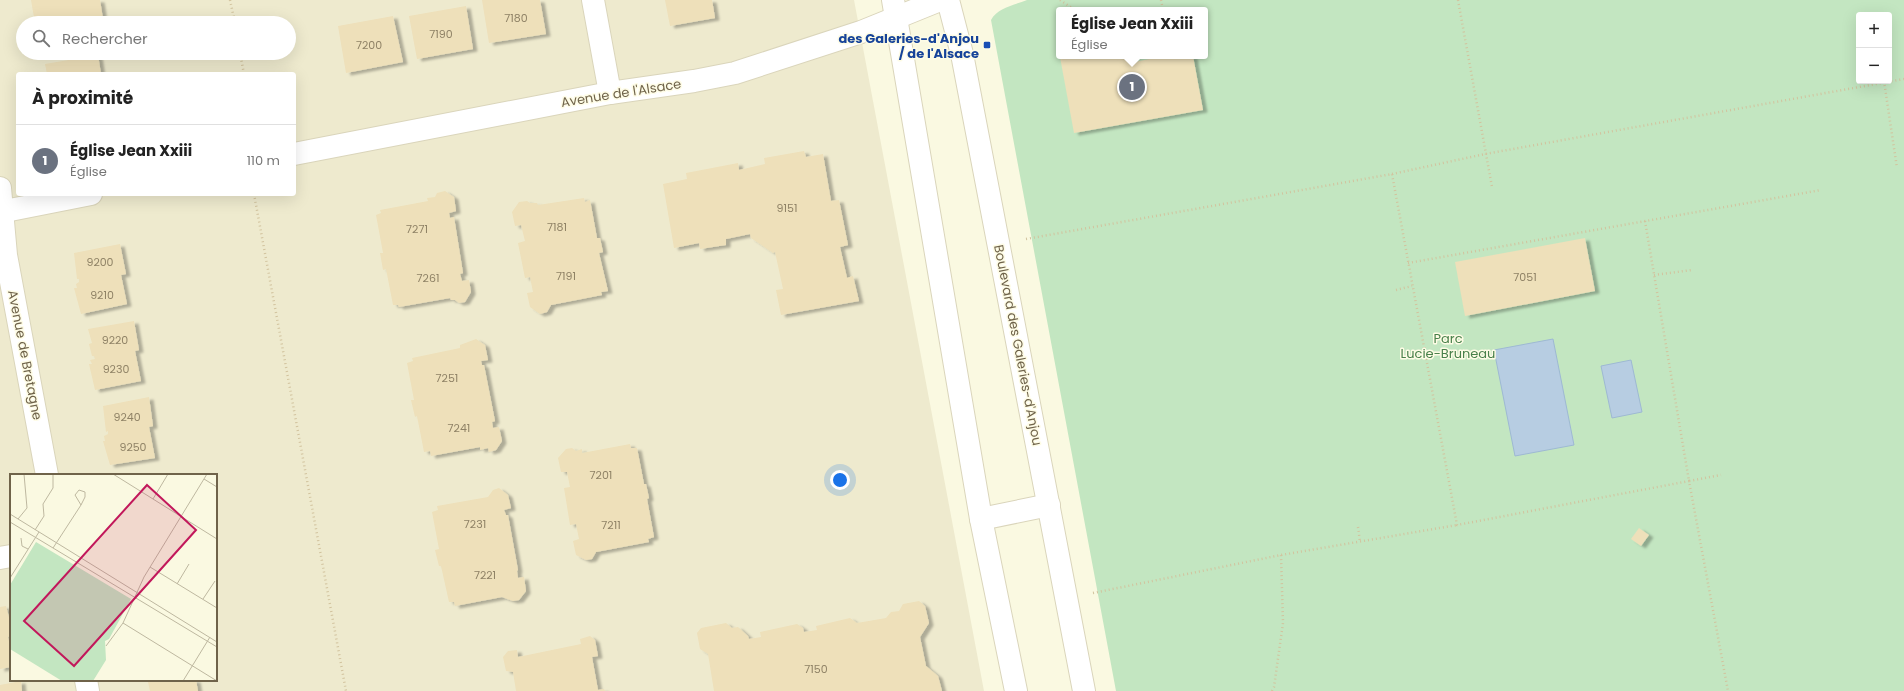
<!DOCTYPE html>
<html lang="fr">
<head>
<meta charset="utf-8">
<style>
  body { margin:0; font-family:Poppins,sans-serif; background:#f6f6f6; color:#222 }
  .controls { position:absolute; right:12px; top:12px; display:grid; overflow:hidden; border-radius:4px; box-shadow:0 4px 16px #0002 }
  .controls button { width:36px; height:36px; display:grid; place-items:center; padding:0; border:0; border-bottom:1px solid #e0e0e0; background:#fff; color:#222; font:20px sans-serif }
  .you { position:absolute; left:840px; top:480px; width:14px; height:14px; margin:-10px; border:3px solid #fff; border-radius:50%; background:#1a73e8; box-shadow:0 0 0 6px #1a73e833 }
  .badge { display:grid; place-items:center; width:26px; height:26px; border-radius:50%; background:#7c3aed; color:#fff; font-size:13px; font-weight:700 }
  .pin { position:absolute; translate:-50% -50%; border:2px solid #fff; box-shadow:0 1px 4px #0006 }
  .popup { position:absolute; left:1056px; top:7px; width:152px; height:52px; box-sizing:border-box; display:grid; place-content:center; border-radius:4px; background:#fff; filter:drop-shadow(0 1px 3px #0005); font-size:13px; white-space:nowrap; color:#767676 }
  .popup b { font-size:15px; color:#222 }
  .popup::after { content:''; position:absolute; left:50%; top:100%; margin-left:-8px; border:8px solid transparent; border-top-color:#fff }
  .list { margin:0; padding:0; list-style:none }
  h2 { display:flex; justify-content:space-between; align-items:center; height:52px; margin:0; padding:0 16px; font-size:17px }
  h2 small { font-size:13px; font-weight:400; color:#767676 }
  .list li { display:grid; grid-template-columns:26px 1fr auto; gap:12px; align-items:center; box-sizing:border-box; height:72px; padding:0 16px; border-top:1px solid #e0e0e0 }
  .list b { display:block; font-size:15px; white-space:nowrap }
  .list p { margin:0; font-size:13px; white-space:nowrap; color:#767676 }
  .list em { font-size:13px; font-style:normal; color:#767676 }
  .icon { flex:none; width:22px; height:22px; fill:none; stroke:currentColor; stroke-width:2; stroke-linecap:round; stroke-linejoin:round }
  .map { position:relative; flex:none; width:1904px; height:691px; overflow:hidden }
  .search { position:absolute; background:#fff; box-shadow:0 4px 16px #0002; left:16px; top:16px; width:280px; height:44px; display:flex; align-items:center; gap:10px; box-sizing:border-box; padding:0 14px; border-radius:22px; color:#767676; font-size:15px }
  .panel { position:absolute; background:#fff; box-shadow:0 4px 16px #0002; left:16px; top:72px; width:280px; height:124px; border-radius:4px }
  .map>svg:first-child { display:block }
  .residential { fill:#eeeace; fill-rule:evenodd }
  .green { fill:#c3e6c1; fill-rule:evenodd }
  .water { fill:#b7cde2; stroke:#9eb9d3 }
  .building { fill:#eee0ba; filter:url(#shadow) }
  .lines { fill:none; stroke-linecap:round; stroke-linejoin:round }
  .minor-casing { stroke:#dad5bb; stroke-width:24 }
  .path { stroke:#d2c39e; stroke-width:2.5; stroke-dasharray:1 3; stroke-linecap:butt }
  .minor { stroke:#fff; stroke-width:22 }
  .transit-dot { fill:#1a4fb4; stroke:#fefce6; stroke-width:1.5 }
  .labels { text-anchor:middle; dominant-baseline:central; stroke-width:3; stroke-linejoin:round; paint-order:stroke }
  .number-label { font-size:11px; fill:#8f8266 }
  .transit-label { font-size:13px; font-weight:bold; fill:#164399; stroke:#fefce6; text-anchor:end }
  .street-label { font-size:13px; fill:#6f634a; stroke:#fefce6 }
  .park-label { font-size:13px; fill:#48804a; stroke:#fefce6 }
  .inset-road { fill:none; stroke:#beb8a0; stroke-width:1 }
  .view { fill:#c2185b; fill-opacity:0.15; stroke:#c2185b; stroke-width:2 }
  .inset-edge { fill:none; stroke:#6f634a; stroke-width:2 }
</style>
</head>
<body>
<div class="map">
<svg width="1904" height="691" viewBox="0 0 1904 691">
  <defs>
    <filter id="shadow"><feDropShadow dx="4.5" dy="2.5" stdDeviation="1" flood-color="#0004"/></filter>
  </defs>
  <rect width="100%" height="100%" fill="#faf9e1"/>
  <path class="residential" d="M0 0H854L984 691H0ZM23 23H289V53H23ZM18 74H294V194H18ZM11 475H216V680H11Z"/>
  <path class="green" d="M1027 0H1904V691H1116L991 20C998 7 1015 5 1027 0ZM1059 10H1205V56H1059ZM1859 15H1889V81H1859Z"/>
  <g class="water">
    <path d="M1553 339 1574 445 1515 456 1494 350Z"/>
    <path d="M1631 360 1642 412 1612 418 1601 366Z"/>
  </g>
  <g class="building">
    <path d="M31 0H100L103 19 84 23H35Z"/>
    <path d="M482 0H540L546 34 489 43Z"/>
    <path d="M665 0H712L715 18 670 26Z"/>
    <path d="M466 6 473 49 417 59 409 16Z"/>
    <path d="M393 16 403 62 346 73 338 26Z"/>
    <path d="M98 55 101 74H47L45 64Z"/>
    <path d="M1066 56H1127L1129 63 1165 56H1193L1203 110 1074 133 1060 57Z"/>
    <path d="M804 151 806 157 823 154 831 201 839 200 848 245 840 247 847 278 853 276 859 301 781 315 776 290 783 289 775 252 773 253 751 238 750 234 726 239V245L700 249 699 243 674 248 663 184 687 179 686 173 738 163 739 170 765 164 764 158Z"/>
    <path d="M445 191 454 197 456 211 449 213 450 218 454 217 463 273 460 274 462 281 469 280 471 292 465 302 459 303 455 300H451L450 298 399 307 398 305H393L386 269 383 270 380 253H383L376 215 381 213 380 210 428 201 427 198 435 197 437 193Z"/>
    <path d="M584 198 585 202 590 200 597 238H600L603 252 599 253 608 291 601 292 602 295 551 305 547 312 540 314 530 307 527 293 533 292 530 277 525 278 518 243 525 241 521 225 515 226 512 212 519 202 527 201 530 203H537L538 205Z"/>
    <path d="M1585 238 1595 291 1465 316 1455 262Z"/>
    <path d="M120 244 126 274 121 275 127 304 81 314 74 288H77L76 284 79 282V279H77L74 253Z"/>
    <path d="M134 321 139 350 135 351 141 381 95 390 89 364H92L90 360 95 359 94 356H92L89 344 92 343 88 329Z"/>
    <path d="M476 339 485 345 488 360 481 361 482 365H484L495 421 492 422 493 428 499 427 502 441 496 450 489 452 488 448 480 450V447L431 456 430 451 424 452 417 416 415 417 411 400H414L407 363 413 361 412 358 460 348V345Z"/>
    <path d="M149 397 153 426 149 427 155 458 110 465 103 441H105L104 436 108 434V431L106 432 103 406Z"/>
    <path d="M630 444 631 448H637L644 484H646L649 498 647 499 654 537 648 539 649 542 596 552 592 559 586 560 576 555 573 541 579 539 576 524 570 525 564 488 570 487 567 472H561L558 458 566 449 572 448 576 451 582 449V453Z"/>
    <path d="M499 488 508 495 511 508 504 510 506 515H508L518 570 517 571 518 578 524 577 526 591 519 600 513 601 502 597 455 606 454 602H449L441 566H439L435 550 439 549 432 512 438 510 437 506 488 497 493 490Z"/>
    <path d="M1639 528 1649 535 1641 546 1631 539Z"/>
    <path d="M919 601 925 606 929 623 920 637 926 666 938 676 942 691H714L708 654 700 649 697 633 701 628 726 623 732 628 738 627 748 636 749 639 761 637 760 632 797 624 803 628 804 632 817 630 816 626 850 618 857 623 886 618 891 612 899 611 903 604Z"/>
    <path d="M6 606 11 625V636L8 637 9 641 11 642V667L0 669V607Z"/>
    <path d="M590 636 595 640 598 656 592 657 598 690 604 689 605 691H516L513 672 506 671 503 657 508 651 517 650 518 657 581 644 580 639Z"/>
    <path d="M150 680H196L198 691H150L148 682Z"/>
    <path d="M21 681 22 691H0V685Z"/>
  </g>
  <g class="lines">
    <g class="minor-casing">
      <g id="minor">
        <path d="M593 0 610 93"/>
        <path d="M893 0 981 519 1016 691"/>
        <path d="M948 0 962 54 1084 691"/>
        <path d="M294 154 610 93 694 81 735 73 861 32 940 0"/>
        <path d="M0 188 6 255 47 475"/>
        <path d="M0 212 91 194"/>
        <path d="M981 519 1049 505"/>
        <path d="M0 558 11 556"/>
        <path d="M86 680 88 691"/>
      </g>
    </g>
    <g class="path">
      <path d="M230 0 235 23"/>
      <path d="M1060 0 1075 10"/>
      <path d="M1161 0 1163 10"/>
      <path d="M1458 0 1492 187"/>
      <path d="M240 53 244 74"/>
      <path d="M1884 81 1897 168"/>
      <path d="M1392 174 1485 154 1904 79"/>
      <path d="M254 194 346 691"/>
      <path d="M1645 221 1689 481 1721 475"/>
      <path d="M1026 239 1392 174 1457 525 1689 481 1728 691"/>
      <path d="M1408 263 1821 190"/>
      <path d="M1654 275 1692 270"/>
      <path d="M1396 290 1412 286"/>
      <path d="M1358 527 1360 542"/>
      <path d="M1093 593 1281 555 1457 525"/>
      <path d="M1272 691 1274 687 1283 623 1281 555"/>
    </g>
    <use href="#minor" class="minor"/>
  </g>
  <rect class="transit-dot" x="983" y="41" width="8" height="8" rx="2"/>
  <g class="labels">
    <g class="number-label">
      <text x="516" y="18">7180</text>
      <text x="441" y="34">7190</text>
      <text x="369" y="45">7200</text>
      <text x="787" y="208">9151</text>
      <text x="557" y="227">7181</text>
      <text x="417" y="229">7271</text>
      <text x="100" y="262">9200</text>
      <text x="566" y="276">7191</text>
      <text x="1525" y="277">7051</text>
      <text x="428" y="278">7261</text>
      <text x="102" y="295">9210</text>
      <text x="115" y="340">9220</text>
      <text x="116" y="369">9230</text>
      <text x="447" y="378">7251</text>
      <text x="127" y="417">9240</text>
      <text x="459" y="428">7241</text>
      <text x="133" y="447">9250</text>
      <text x="601" y="475">7201</text>
      <text x="475" y="524">7231</text>
      <text x="611" y="525">7211</text>
      <text x="485" y="575">7221</text>
      <text x="816" y="669">7150</text>
    </g>
    <g class="transit-label">
      <text x="979" y="38">des Galeries-d'Anjou<tspan x="979" dy="15">/ de l'Alsace</tspan></text>
    </g>
    <g class="street-label">
      <text transform="translate(621 93) rotate(-9)">Avenue de l'Alsace</text>
      <text transform="translate(1018 345) rotate(79)">Boulevard des Galeries-d'Anjou</text>
      <text transform="translate(25 355) rotate(79)">Avenue de Bretagne</text>
    </g>
    <g class="park-label">
      <text x="1448" y="338">Parc<tspan x="1448" dy="15">Lucie-Bruneau</tspan></text>
    </g>
  </g>
  <g transform="translate(10 474)">
    <rect width="207" height="207" fill="#faf9e1"/>
    <path d="M26 68 121 125 99 165 95 167 96 186 83 207H52L0 175V111Z" fill="#c3e6c1"/>
    <path class="inset-road" d="M103 0 207 65M194 5 207 13M143 25 158 0M0 40 207 168M8 45 17 34 14 0M0 48 207 173M25 56 34 42 33 30 43 14V0M11 64 12 72 18 75M43 74 71 31 75 23V18L69 16 65 21 71 31M140 93 207 134M0 104 29 58M167 110 179 90M193 125 205 107M113 149 207 207M96 172 113 149 134 103 197 0M173 207 200 163"/>
    <path class="view" d="M137 11 186 56 64 192 14 147Z"/>
    <rect width="207" height="207" class="inset-edge"/>
  </g>
</svg>
<div class="controls">
<button>+</button>
<button>−</button>
</div>
<div class="you"></div>
<div class="pin badge" style="left:1132px;top:87px;background:#6b7280">1</div>
<div class="popup"><b>Église Jean Xxiii</b>Église</div>
<div class="search"><svg class="icon" aria-label="search" viewBox="0 0 24 24"><circle cx="10" cy="10" r="6"/><path d="M15 15l6 6"/></svg>Rechercher</div>
<section class="panel">
<h2>À proximité<small></small></h2>
<ul class="list">
<li><span class="badge" style="background:#6b7280">1</span><div><b>Église Jean Xxiii</b><p>Église</p></div><em>110 m</em></li>
</ul>
</section>
</div>
</body>
</html>
